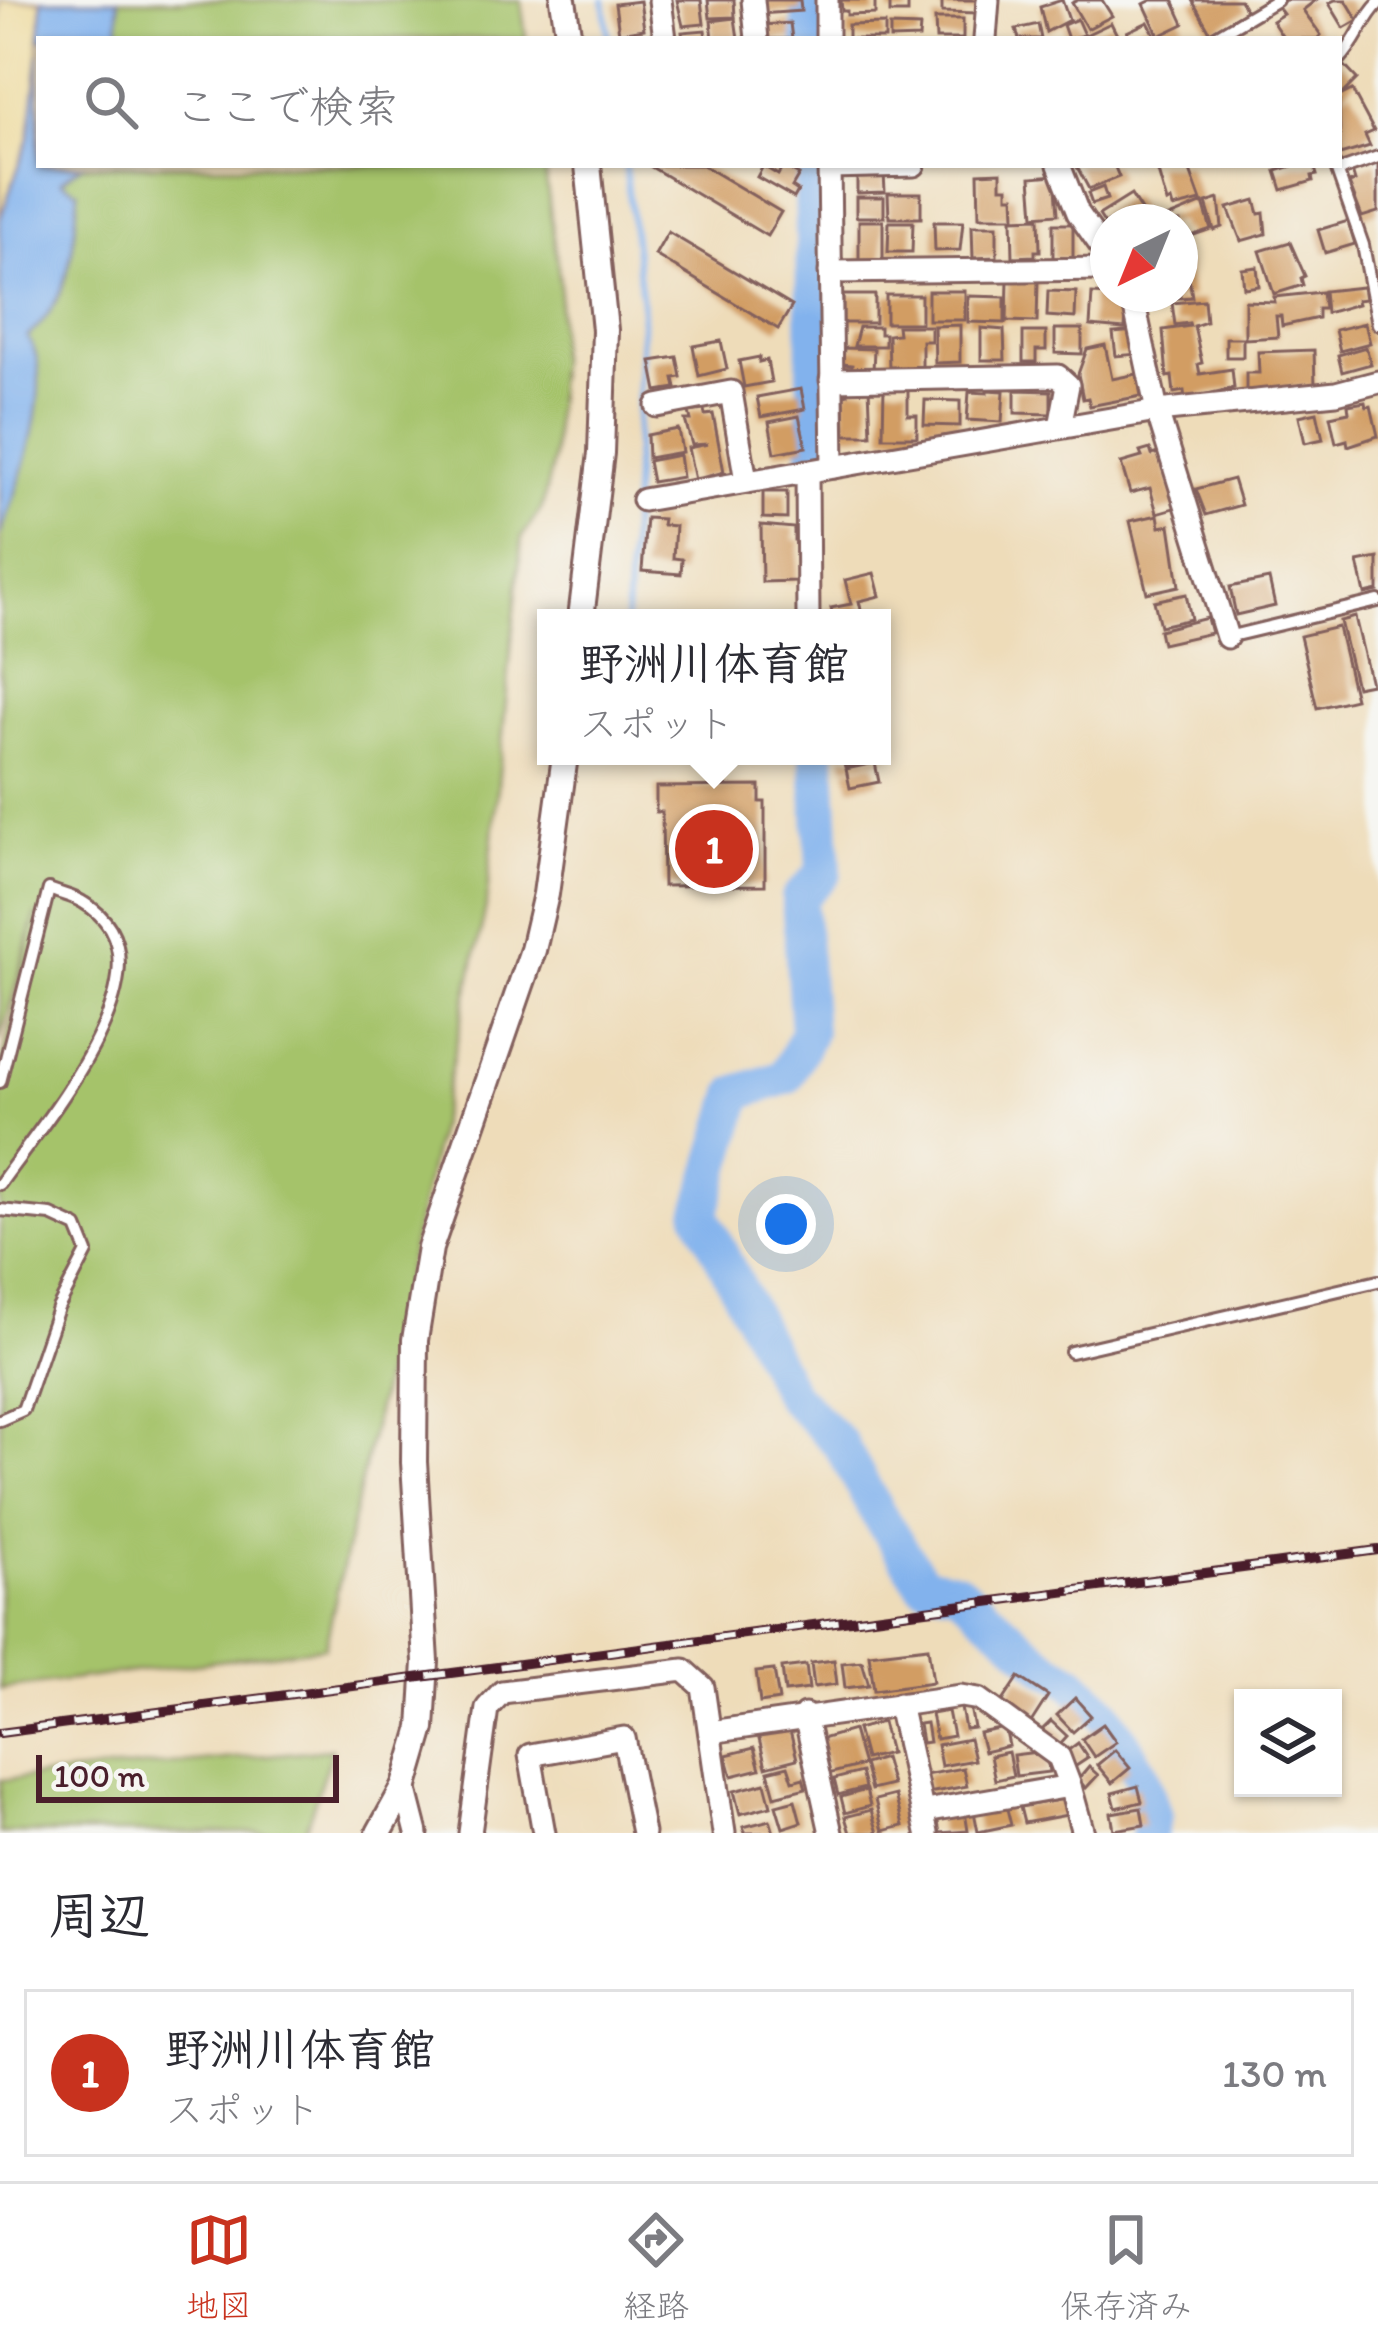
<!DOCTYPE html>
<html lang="ja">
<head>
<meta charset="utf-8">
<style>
  body { margin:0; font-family:Itim,"Klee One",sans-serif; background:#f7f7f7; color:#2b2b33 }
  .controls { position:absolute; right:36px; bottom:36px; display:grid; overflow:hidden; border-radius:0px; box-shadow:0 3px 9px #0004 }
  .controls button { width:108px; height:108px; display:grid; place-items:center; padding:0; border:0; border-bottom:3px solid #e1e1e2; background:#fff; color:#2b2b33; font:60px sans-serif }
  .compass { position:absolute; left:1090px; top:204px; width:108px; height:108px; border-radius:50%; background:#fff; box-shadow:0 3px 9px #0004; rotate:223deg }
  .scale { position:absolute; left:36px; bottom:30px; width:303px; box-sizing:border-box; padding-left:12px; border:6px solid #4a1f2b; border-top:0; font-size:33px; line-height:42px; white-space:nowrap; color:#4a1f2b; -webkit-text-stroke:9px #f6f6f2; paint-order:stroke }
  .you { position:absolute; left:786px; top:1224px; width:42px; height:42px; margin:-30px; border:9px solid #fff; border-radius:50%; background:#1a73e8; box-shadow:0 0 0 18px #1a73e833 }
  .badge { display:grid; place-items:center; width:78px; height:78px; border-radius:50%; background:#c8321e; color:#fff; font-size:39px; font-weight:700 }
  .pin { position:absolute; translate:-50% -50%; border:6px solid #fff; box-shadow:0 3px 12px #0006 }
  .popup { position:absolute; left:537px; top:609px; width:354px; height:156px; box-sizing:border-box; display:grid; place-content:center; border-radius:0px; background:#fff; filter:drop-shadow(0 3px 9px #0005); font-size:39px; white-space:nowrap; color:#7c7c81 }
  .popup b { font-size:45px; color:#2b2b33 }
  .popup::after { content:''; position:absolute; left:50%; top:100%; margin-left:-24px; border:24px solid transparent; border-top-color:#fff }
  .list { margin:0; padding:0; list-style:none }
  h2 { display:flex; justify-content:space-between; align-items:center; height:156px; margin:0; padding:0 48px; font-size:51px }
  h2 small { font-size:39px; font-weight:400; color:#7c7c81 }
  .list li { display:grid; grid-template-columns:78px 1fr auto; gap:36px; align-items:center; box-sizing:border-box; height:168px; margin:0 24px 24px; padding:0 24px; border:3px solid #e1e1e2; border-radius:0px }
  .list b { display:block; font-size:45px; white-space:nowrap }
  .list p { margin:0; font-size:39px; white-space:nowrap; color:#7c7c81 }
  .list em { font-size:39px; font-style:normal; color:#7c7c81 }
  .icon { flex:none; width:66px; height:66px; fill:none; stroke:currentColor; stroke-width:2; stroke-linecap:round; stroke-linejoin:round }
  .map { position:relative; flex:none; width:1378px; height:1833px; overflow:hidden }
  .search { position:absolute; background:#fff; box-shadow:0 3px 9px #0004; left:36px; right:36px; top:36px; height:132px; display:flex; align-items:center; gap:30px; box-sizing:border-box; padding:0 42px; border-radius:0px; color:#7c7c81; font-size:45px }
  .sheet { height:348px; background:#fff }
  nav { display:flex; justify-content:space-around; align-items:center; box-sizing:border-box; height:168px; border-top:3px solid #e1e1e2; background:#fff; font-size:33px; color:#7c7c81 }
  nav a { display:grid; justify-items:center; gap:6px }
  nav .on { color:#c8321e }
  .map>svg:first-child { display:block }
  .green { fill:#a5c36b; stroke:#78714b; stroke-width:3 }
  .sand { fill:#eeda9e; stroke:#9c7c64; stroke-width:3 }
  .water { fill:#82b2ed; stroke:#66688c; stroke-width:3 }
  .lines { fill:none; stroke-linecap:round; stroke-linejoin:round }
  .stream { stroke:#82b2ed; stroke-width:6 }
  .river { stroke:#82b2ed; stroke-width:36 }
  .building { fill:#d29d63 }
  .service-casing { stroke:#83615d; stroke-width:16 }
  .minor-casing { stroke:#83615d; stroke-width:27 }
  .tertiary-casing { stroke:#83615d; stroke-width:30 }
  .service { stroke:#fff; stroke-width:10 }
  .minor { stroke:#fff; stroke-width:21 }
  .tertiary { stroke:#fff; stroke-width:24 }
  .rail-casing { stroke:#4a1f2b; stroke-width:10 }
  .rail { stroke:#f6f6f2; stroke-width:6; stroke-dasharray:18; stroke-linecap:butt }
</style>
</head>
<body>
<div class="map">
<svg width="1378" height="1833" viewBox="0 0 1378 1833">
  <rect width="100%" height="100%" fill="#f6f6f2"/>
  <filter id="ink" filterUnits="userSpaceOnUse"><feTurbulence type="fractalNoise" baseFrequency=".00833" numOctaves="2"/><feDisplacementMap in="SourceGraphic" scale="24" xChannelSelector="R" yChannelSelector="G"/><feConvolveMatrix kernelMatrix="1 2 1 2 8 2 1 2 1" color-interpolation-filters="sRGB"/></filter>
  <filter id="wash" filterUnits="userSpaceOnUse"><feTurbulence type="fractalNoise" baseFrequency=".004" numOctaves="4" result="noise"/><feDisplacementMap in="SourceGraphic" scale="48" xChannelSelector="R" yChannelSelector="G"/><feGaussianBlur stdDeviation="2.7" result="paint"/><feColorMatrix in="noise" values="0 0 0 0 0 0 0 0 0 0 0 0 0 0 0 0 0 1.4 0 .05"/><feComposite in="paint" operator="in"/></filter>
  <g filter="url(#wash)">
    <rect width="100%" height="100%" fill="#eedcb9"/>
    <g class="green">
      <path d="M118 0H521L526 39H119Z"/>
      <path d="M82 165H544L560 283 553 460 542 508 522 537 486 907 325 1647 0 1689V1072L36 913 0 1041V535L12 503 26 337C72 301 74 246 78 191L60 182Z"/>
      <path d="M332 1749 304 1833H0V1780Z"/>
    </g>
    <path class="sand" d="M0 0H42L37 88 29 138 0 219Z"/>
    <g class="water">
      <path d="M42 0H118L119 39H40Z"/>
      <path d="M39 54V165H82L61 181 78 191C74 246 71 300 27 337 59 377 18 490 0 535V219L29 138Z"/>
    </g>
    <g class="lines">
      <g class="stream">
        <path d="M604 0 609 39"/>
        <path d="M625 165 643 312 626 618"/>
      </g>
      <g class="river">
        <path d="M809 0 810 39"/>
        <path d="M812 165 816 452"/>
        <path d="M818 760 824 872 799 898 808 1032 786 1077 737 1093 701 1214 790 1394 840 1444 879 1516 923 1583 957 1589 1048 1668 1071 1680 1104 1712 1141 1774 1154 1816 1149 1833"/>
      </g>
    </g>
    <g id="blocks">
      <g class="building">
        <path d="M677 0H701L704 24 683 26Z"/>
        <path d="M708 0H734L735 17 710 18Z"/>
        <path d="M759 0H800L801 11 760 14Z"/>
        <path d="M841 0H875V14L847 15V11H842Z"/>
        <rect x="890" y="0" width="18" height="13"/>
        <path d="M942 0H978V13L942 12Z"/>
        <path d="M1062 0 1069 20 1046 32 1040 7Z"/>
        <path d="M1078 0H1102L1112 16 1087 29 1072 3Z"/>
        <path d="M1152 0H1173L1184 24 1159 36 1144 4Z"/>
        <path d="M1192 0H1240L1246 11 1210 32Z"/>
        <path d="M1285 0H1316L1303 10 1321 35 1317 39H1284L1272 21 1283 14 1277 6Z"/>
        <path d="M1335 0H1346L1358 20 1344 28 1329 3Z"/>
        <path d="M640 1 644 29 619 33 615 4Z"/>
        <path d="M735 18 738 39H713L711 21Z"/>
        <path d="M935 19H963V39H936Z"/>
        <path d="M1077 19 1084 35 1068 39 1063 25Z"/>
        <path d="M1148 22 1157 39H1131L1127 32Z"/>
        <path d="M790 23 792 39H765L763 25Z"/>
        <path d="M1111 23 1119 39H1077Z"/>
        <path d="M885 24V39H848V25Z"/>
        <path d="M1038 24 1041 39H1019L1016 29Z"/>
        <path d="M890 26 920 27 919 38 890 39Z"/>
        <path d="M705 30 706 39H683L682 32Z"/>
        <path d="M1342 63 1357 79 1340 96 1352 90 1374 131 1365 135 1370 146 1340 155 1339 66Z"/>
        <path d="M1378 162V212L1362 217 1349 183 1355 181 1352 171Z"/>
        <path d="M648 165H702L781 212 767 236Z"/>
        <path d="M1076 165H1114L1119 177 1089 189Z"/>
        <path d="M1156 165H1188L1201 201 1173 208 1171 201 1167 203Z"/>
        <path d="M1295 165H1314L1317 175 1312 176 1313 181 1282 190 1276 171Z"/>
        <path d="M763 166 778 175 783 166 799 175 792 187 798 191 794 198 757 177Z"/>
        <path d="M1001 172V187H1008V196H1014L1015 217H979L978 173Z"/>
        <path d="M857 173H884L885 192 857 193Z"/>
        <path d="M1055 175 1058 214 1034 216 1031 177Z"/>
        <path d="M1103 187 1107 199 1092 204 1088 193Z"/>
        <path d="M888 193H921V218H889Z"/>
        <path d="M1131 195 1148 222H1108V229L1099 215Z"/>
        <rect x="856" y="197" width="28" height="20"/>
        <path d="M1219 199 1222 227 1214 230 1206 203Z"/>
        <path d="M1255 200 1259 214 1264 213 1266 234 1241 241 1228 208Z"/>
        <path d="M1203 203 1211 229 1188 237 1185 228 1180 230V222H1157Z"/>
        <path d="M1039 218 1040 251H1035V256L1013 257 1012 219Z"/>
        <rect x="859" y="221" width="24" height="42"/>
        <path d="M1348 221 1355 244 1325 253 1318 230Z"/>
        <path d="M889 222H913L912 252H888Z"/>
        <path d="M934 222H963L960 250 935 251Z"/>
        <rect x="1053" y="224" width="20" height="34"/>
        <path d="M972 226H997V257L973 258Z"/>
        <path d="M668 232 792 306 778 329 655 255Z"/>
        <path d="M1290 242 1305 276 1301 278 1303 285 1274 294 1260 251Z"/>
        <path d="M1187 263 1192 297 1150 300 1149 294H1180V264Z"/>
        <path d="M1257 267 1259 286 1244 288 1242 269Z"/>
        <path d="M1008 279 1038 280 1037 322 1007 321Z"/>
        <path d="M1363 287 1365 299 1357 300 1358 304 1326 313 1324 291Z"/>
        <rect x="928" y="291" width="37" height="29"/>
        <path d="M1048 291 1076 292 1075 318 1047 316Z"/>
        <path d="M1322 292 1324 309H1318V318L1282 326 1281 316H1276L1278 337 1245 339V301L1275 302 1274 297Z"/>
        <path d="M1092 294 1127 296 1125 329 1090 326Z"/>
        <rect x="843" y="295" width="32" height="28"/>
        <rect x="886" y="295" width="35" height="28"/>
        <path d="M968 296 1005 297V323L968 322Z"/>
        <path d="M1204 300 1206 322 1194 326 1202 363 1198 364 1200 374 1232 369 1234 388 1185 399 1184 391 1174 393 1172 376 1167 377 1163 330 1190 326 1189 323 1175 325 1172 303Z"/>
        <path d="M1365 323 1370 343 1340 351 1335 330Z"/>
        <path d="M960 325V362L935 363 934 326Z"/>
        <path d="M897 326H931V341H922V369H889L888 335 898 334Z"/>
        <path d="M859 327H880V334H885V346H854Z"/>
        <path d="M981 328 1004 330 1005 360H981Z"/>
        <path d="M1055 329H1082V354L1055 353Z"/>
        <path d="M1136 331 1138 354 1116 356 1113 333Z"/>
        <path d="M1023 332H1046V350H1036V362H1023Z"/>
        <rect x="1226" y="338" width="17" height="19"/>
        <path d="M721 341 727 369 699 376 693 346Z"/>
        <path d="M1105 345 1112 379 1137 374 1141 396 1090 406 1088 398 1083 399 1078 374 1087 349Z"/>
        <path d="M1366 347 1371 364 1342 372 1338 355Z"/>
        <path d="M844 348 874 349 873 371 852 370V365L843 364Z"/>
        <path d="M1314 350 1315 387 1246 390V373H1259L1258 352Z"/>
        <path d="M677 357 681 377 674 378 676 388 657 391 651 361Z"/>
        <path d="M759 357V362L767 360 771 382 744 387 739 361Z"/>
        <path d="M884 386H908V415H917V437H883Z"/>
        <path d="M848 388H869L871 435H845L844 395 848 394Z"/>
        <path d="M801 389 805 409 761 417 757 397Z"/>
        <path d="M987 390 1004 391 1002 422 967 420 969 392 987 393Z"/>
        <path d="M1015 390 1051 391V414L1015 413Z"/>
        <path d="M925 400 960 401V426L924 425Z"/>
        <path d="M1365 402 1366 407 1371 406 1378 436 1348 446 1347 440 1336 443 1330 416 1349 412 1348 405Z"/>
        <path d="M704 410 705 415 713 414 724 472 695 480 688 448 708 444 692 445 685 420H691L689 412Z"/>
        <path d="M1317 412 1323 439 1305 443 1299 416Z"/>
        <path d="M799 416 806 447 775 453 769 422Z"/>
        <path d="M678 429 682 452 648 458 647 435Z"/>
        <path d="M1150 449 1152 455 1161 452 1178 507 1157 513 1150 488 1130 493 1121 463 1142 457 1140 452Z"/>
        <path d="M679 455 682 477 652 482 648 461Z"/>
        <path d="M1233 479 1241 505 1206 515 1196 489Z"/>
        <path d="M763 492H787V519L763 518Z"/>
        <path d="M1158 515 1160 527 1170 525 1179 586 1147 593 1130 521Z"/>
        <path d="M646 518 663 519 662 525 675 526 673 558 682 559 681 574 642 571Z"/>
        <path d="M761 525 794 528V540H800L796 581 762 582Z"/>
        <path d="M1378 558V591L1365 594 1358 562Z"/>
        <path d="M874 573 880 596 859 601 863 618H833L831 608 851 604 845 580Z"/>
        <path d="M1269 579 1275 606 1236 615 1230 587Z"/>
        <path d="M1186 594 1191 619 1160 626 1154 601Z"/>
        <path d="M1355 617 1371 684 1356 687 1340 621Z"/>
        <path d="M1207 618 1211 633 1162 644 1159 630Z"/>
        <path d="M1338 627 1355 699 1317 708 1300 636Z"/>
        <path d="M842 756H887L888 758 845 767Z"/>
        <path d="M875 763 879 782 850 788 846 769Z"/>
        <path d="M760 786V802H765V885L663 886 662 812H656V787Z"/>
        <path d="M928 1647 933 1682 874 1690 869 1654Z"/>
        <path d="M834 1660 837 1684 814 1687 811 1663Z"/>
        <path d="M862 1661 869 1685 845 1688 842 1663Z"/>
        <path d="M806 1665 809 1689 785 1692 782 1668Z"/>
        <path d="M774 1670 779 1700 760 1703 756 1672Z"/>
        <path d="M1019 1677 1048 1696 1030 1724 1001 1704Z"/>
        <path d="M1075 1698 1091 1716 1073 1732 1057 1715Z"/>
        <path d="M970 1707 974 1728 965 1729 961 1708Z"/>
        <path d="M948 1711 953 1736 936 1739 931 1714Z"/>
        <path d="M1051 1721 1067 1736 1058 1746 1041 1731Z"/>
        <path d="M882 1722 890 1753 865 1759 857 1729Z"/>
        <path d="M926 1723 929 1742 922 1743 919 1724Z"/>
        <path d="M1103 1724 1116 1742 1094 1757 1082 1739Z"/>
        <path d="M789 1727 797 1759 766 1767 758 1735Z"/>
        <path d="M1005 1728 1009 1746 984 1752 979 1733Z"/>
        <path d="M853 1730 863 1765 828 1774 818 1740Z"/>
        <path d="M969 1739 974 1760 941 1766 937 1745Z"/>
        <path d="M1078 1743 1088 1758 1073 1768 1063 1754Z"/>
        <path d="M754 1748 760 1769 732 1776 726 1755Z"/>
        <path d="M1115 1750 1130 1768 1112 1783 1097 1765Z"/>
        <path d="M1046 1751 1049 1772 1016 1776 1013 1755Z"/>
        <path d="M1008 1752 1013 1776 995 1780 990 1756Z"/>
        <path d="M884 1758 892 1785 871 1790 864 1764Z"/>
        <path d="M788 1766 793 1781 803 1778 806 1788 775 1796 768 1771Z"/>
        <path d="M1089 1767 1098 1775 1086 1788 1078 1780Z"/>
        <path d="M963 1768 967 1786 928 1793 925 1775Z"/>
        <path d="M861 1772 865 1788 838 1795 834 1779Z"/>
        <path d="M765 1783 771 1806 740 1814 734 1791Z"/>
        <path d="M1138 1786 1142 1802 1116 1808 1112 1793Z"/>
        <path d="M866 1790 870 1806 845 1813 841 1797Z"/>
        <path d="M895 1795 903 1826 883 1831 875 1800Z"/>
        <path d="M1064 1799 1067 1815 1024 1823 1020 1807Z"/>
        <path d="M795 1800 801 1822 783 1828 776 1805Z"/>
        <path d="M1006 1805 1011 1825 978 1832 974 1812Z"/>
        <path d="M1141 1808 1144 1825 1114 1830 1111 1813Z"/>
        <path d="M871 1810 878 1833H850L845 1817Z"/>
        <path d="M965 1812 968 1831 940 1833 937 1817Z"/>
        <path d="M770 1820 774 1833H745L743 1827Z"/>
      </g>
    </g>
  </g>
  <g filter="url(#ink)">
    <use href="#blocks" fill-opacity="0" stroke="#83615d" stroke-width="3"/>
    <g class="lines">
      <g class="service-casing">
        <g id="service">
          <path d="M1211 39 1277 0"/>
          <path d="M1339 60C1356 43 1364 17 1378 4"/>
          <path d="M1335 165 1363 245 1378 324"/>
          <path d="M1338 171 1378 157"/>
          <path d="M1227 637 1378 601"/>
          <path d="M0 1082 49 889C60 894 74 896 84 903 184 962 41 1125 0 1184"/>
          <path d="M0 1210 51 1215 77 1227 87 1252 58 1308 23 1410 0 1420"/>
          <path d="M1071 1352 1378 1281"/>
        </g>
      </g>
      <g class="minor-casing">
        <g id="minor">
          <path d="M660 0 665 39"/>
          <path d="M753 0 757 39"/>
          <path d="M827 39V0"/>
          <path d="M985 39 988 0"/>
          <path d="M829 165 833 467"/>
          <path d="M1059 165 1078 213 1108 256"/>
          <path d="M829 167 914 165"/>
          <path d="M830 272 1108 269"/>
          <path d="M1132 294 1157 411 1227 637"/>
          <path d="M831 380 1058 376 1068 385 1060 427"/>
          <path d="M657 406 731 392 746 481"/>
          <path d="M807 471 808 618"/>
          <path d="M643 500 1157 411 1336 393 1378 382"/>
          <path d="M899 1704 927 1833"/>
          <path d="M805 1715 831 1833"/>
          <path d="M710 1732 961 1696 979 1699 1059 1757 1070 1786 925 1811"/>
          <path d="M405 1786 417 1833"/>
          <path d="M1070 1786 1083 1833"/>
          <path d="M470 1833 487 1708 502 1692 684 1670 703 1687 724 1833"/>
          <path d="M544 1833 530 1755 624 1738 643 1833"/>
        </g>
      </g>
      <g class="tertiary-casing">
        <g id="tertiary">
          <path d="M563 0 569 39"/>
          <path d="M581 618 601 453 605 330 588 165"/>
          <path d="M379 1833 405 1786 422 1728 426 1662 414 1462 415 1340 430 1248 533 950 546 894 565 756"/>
        </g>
      </g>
      <use href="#service" class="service"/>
      <use href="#minor" class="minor"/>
      <use href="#tertiary" class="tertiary"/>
      <g class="rail-casing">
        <path id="rail" d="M0 1733 1378 1550"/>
      </g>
      <use href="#rail" class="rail"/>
    </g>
  </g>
</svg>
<div class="controls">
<button><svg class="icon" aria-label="layers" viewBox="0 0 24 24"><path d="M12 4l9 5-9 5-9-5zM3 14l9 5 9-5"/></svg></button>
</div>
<svg class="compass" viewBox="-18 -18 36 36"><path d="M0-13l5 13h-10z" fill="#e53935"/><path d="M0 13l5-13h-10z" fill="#7c7c81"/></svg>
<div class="scale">100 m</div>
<div class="you"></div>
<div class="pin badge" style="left:714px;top:849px">1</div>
<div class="popup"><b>野洲川体育館</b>スポット</div>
<div class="search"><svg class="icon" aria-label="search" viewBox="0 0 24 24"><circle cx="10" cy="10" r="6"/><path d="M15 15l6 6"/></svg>ここで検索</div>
</div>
<section class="sheet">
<h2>周辺<small></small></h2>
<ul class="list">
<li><span class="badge">1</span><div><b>野洲川体育館</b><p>スポット</p></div><em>130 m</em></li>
</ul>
</section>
<nav>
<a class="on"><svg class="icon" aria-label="map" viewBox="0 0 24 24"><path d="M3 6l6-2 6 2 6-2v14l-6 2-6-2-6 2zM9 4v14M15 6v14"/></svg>地図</a>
<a><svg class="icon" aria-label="directions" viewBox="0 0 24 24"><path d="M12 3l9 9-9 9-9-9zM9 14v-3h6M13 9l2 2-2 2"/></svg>経路</a>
<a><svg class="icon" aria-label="saved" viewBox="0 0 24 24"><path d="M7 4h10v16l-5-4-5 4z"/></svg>保存済み</a>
</nav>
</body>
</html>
